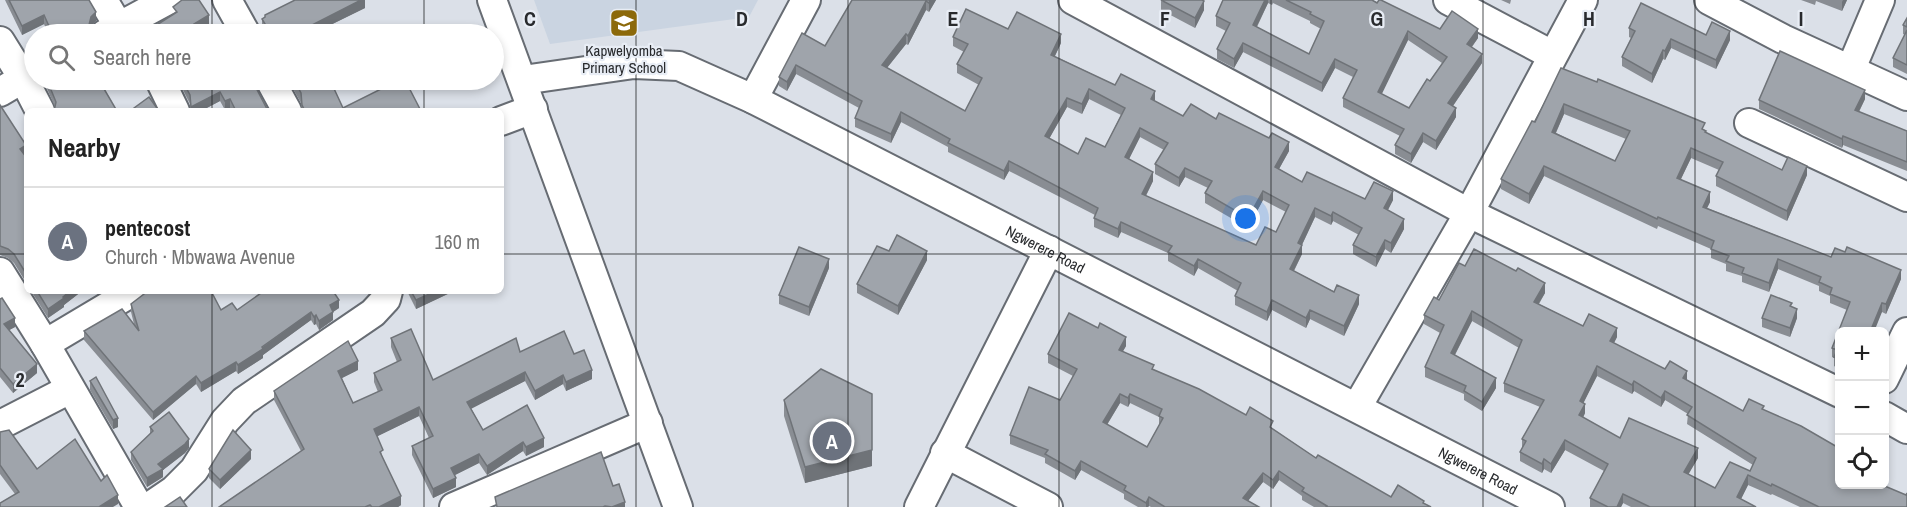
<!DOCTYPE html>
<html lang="en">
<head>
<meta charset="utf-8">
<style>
  body { margin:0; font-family:"Archivo Narrow",sans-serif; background:#f6f6f6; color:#222 }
  .controls { position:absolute; right:18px; bottom:18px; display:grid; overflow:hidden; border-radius:9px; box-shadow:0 3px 9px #0003 }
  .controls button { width:54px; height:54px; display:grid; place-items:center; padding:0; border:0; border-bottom:2px solid #e0e0e0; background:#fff; color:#222; font:30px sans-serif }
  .you { position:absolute; left:1246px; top:219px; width:21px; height:21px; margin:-15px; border:4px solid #fff; border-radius:50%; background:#1a73e8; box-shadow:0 0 0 9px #1a73e833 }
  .badge { display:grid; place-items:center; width:39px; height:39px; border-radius:50%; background:#1a73e8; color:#fff; font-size:20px; font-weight:700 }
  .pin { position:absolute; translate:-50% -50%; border:3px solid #fff; box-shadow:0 2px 6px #0006 }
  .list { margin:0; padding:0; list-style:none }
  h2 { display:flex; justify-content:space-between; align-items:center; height:78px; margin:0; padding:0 24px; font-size:26px }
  h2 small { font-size:20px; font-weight:400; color:#767676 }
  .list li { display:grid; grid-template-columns:39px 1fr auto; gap:18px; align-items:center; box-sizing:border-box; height:108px; padding:0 24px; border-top:2px solid #e0e0e0 }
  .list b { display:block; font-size:22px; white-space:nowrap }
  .list p { margin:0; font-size:20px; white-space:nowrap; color:#767676 }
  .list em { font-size:20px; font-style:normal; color:#767676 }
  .icon { flex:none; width:33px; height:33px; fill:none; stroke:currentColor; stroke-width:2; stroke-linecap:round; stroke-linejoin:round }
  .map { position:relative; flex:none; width:1907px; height:507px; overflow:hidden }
  .search { position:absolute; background:#fff; box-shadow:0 3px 9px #0003; left:24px; top:24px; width:480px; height:66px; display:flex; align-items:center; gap:15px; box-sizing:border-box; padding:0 21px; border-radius:33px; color:#767676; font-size:22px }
  .panel { position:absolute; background:#fff; box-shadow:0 3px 9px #0003; left:24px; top:108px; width:480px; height:186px; border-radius:9px }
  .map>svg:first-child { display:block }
  .built { fill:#cad4e1 }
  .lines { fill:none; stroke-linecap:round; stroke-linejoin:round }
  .minor-casing { stroke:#676c73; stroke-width:32 }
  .minor { stroke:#fff; stroke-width:28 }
  .wall { fill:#898d93; fill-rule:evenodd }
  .shaded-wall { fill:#6f7378 }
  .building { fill:#9fa4ab; stroke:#6f7378; stroke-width:1.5; fill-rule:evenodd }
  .grid { fill:none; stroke:#282a2d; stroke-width:1.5; stroke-opacity:0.55 }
  .labels { text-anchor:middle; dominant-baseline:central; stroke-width:4.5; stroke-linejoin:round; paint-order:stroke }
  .poi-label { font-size:15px; fill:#282a2d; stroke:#e8edf5 }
  .street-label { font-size:15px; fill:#282a2d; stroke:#e8edf5 }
  .grid-label { font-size:20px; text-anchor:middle; font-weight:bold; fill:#282a2d; stroke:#e8edf5; stroke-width:4.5; stroke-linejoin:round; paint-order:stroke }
</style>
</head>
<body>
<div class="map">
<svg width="1907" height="507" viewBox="0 0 1907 507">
  <rect width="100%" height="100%" fill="#dbe0e8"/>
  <path class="built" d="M534 0H758L749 17 550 44Z"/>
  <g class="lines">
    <g class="minor-casing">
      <g id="minor">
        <path d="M103 0 119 27"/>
        <path d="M227 0 246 34"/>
        <path d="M492 0 678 507"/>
        <path d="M1073 0 1469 213 1840 393"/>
        <path d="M1448 0 1552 55"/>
        <path d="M1709 0 1783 39 1907 96"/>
        <path d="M105 34 168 0"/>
        <path d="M0 41 23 78 40 111"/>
        <path d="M1850 71 1880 0"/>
        <path d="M160 80 175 111"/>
        <path d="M270 80 287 111"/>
        <path id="s1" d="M523 80 634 64 679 66 753 99 1550 507"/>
        <path d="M0 92 34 72"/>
        <path d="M753 99 806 0"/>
        <path d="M501 121 533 109"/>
        <path d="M1749 123 1907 197"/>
        <path d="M0 272 45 344 139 507"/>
        <path d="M45 344 134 291"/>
        <path d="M1884 379 1907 332"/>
        <path d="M1357 407 1469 213 1583 0"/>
        <path d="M1884 416 1907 429"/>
        <path d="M0 425 70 389"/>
        <path d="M945 453 1048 507"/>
        <path d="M149 507 174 490 194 470 225 421 244 401 373 313 386 299 388 291"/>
        <path d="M454 507 648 423"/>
        <path d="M919 507 1049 250"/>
      </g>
    </g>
    <use href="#minor" class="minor"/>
  </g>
  <g class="wall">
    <path d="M5 0H89L96 21 91 26 90 30 92 34H48L44 24 22 35Z"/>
    <path d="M365 0V8L312 34H265L262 29V19L265 17V15Z"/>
    <path d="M851 0H936L929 12 926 10 908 45 906 44 887 68 965 111 979 85 957 73V64L964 52 953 46V37L1008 29 1061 43 1055 56 1115 85 1155 101 1183 116 1216 119 1289 151 1279 169 1302 182 1365 199 1393 200 1388 210 1404 229 1391 253 1385 249 1376 267 1353 254V245L1359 235 1333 221 1331 225 1315 217 1302 245V254L1294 271 1359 304 1344 336 1310 319 1306 328 1272 310 1267 321 1235 305V296L1238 291 1198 268 1194 276 1168 261V253L1121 232 1118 238 1094 227V218L1095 215 1009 171 1004 180 948 152V147L901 122 891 143 855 127V118L859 108 796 74 787 91 779 86V77L825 46 852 1ZM1089 99 1121 115 1105 147 1078 154 1049 139 1067 107 1082 114ZM1140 137 1164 150 1155 164V174L1179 187 1185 177 1208 188 1205 193V203L1248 228 1263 200 1286 212 1276 232 1256 245 1146 196 1153 181 1129 159Z"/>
    <path d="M1223 0H1372L1440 29 1478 38 1472 47 1482 63 1453 106 1456 117 1436 150 1423 142 1411 163 1395 154V145L1400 136 1343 107V98L1353 77 1335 68 1322 92 1243 52 1234 68 1217 59V49L1226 31 1216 26V16ZM1268 3 1272 5 1273 3 1310 21V23L1321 29 1309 54 1257 27ZM1408 40 1442 63 1430 81 1409 108 1381 94Z"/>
    <path d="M1501 0H1511L1510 4Z"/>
    <path d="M1801 0H1847L1842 11 1816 1 1815 5Z"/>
    <path d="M1161 1 1204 10 1195 28 1161 10Z"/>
    <path d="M1907 18V74L1893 67V58L1905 35 1903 34V25Z"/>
    <path d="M1629 28 1706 35 1730 40 1716 69 1671 48 1665 60 1663 59 1652 83 1622 66V57L1631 38 1629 37Z"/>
    <path d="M1561 68 1705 130 1706 133 1782 170 1807 175 1787 221 1716 186V176L1719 170 1691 158 1681 179 1710 202 1707 208 1831 257 1901 279 1886 314 1882 312 1839 332V369L1834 366V358L1832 357V348L1847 310 1830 303V296L1819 291V286L1778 269 1769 292 1742 282V276L1726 271V264L1711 258V249L1658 226 1657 229 1544 176 1529 204 1501 189V179L1535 122ZM1564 114 1626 139 1615 161 1556 133Z"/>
    <path d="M45 80H115V82L103 89 55 107 45 84Z"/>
    <path d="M178 80H243L268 111H231L230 108 225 110 220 101 201 111H191L190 104Z"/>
    <path d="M288 80H330L343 108 421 111H302L301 103Z"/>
    <path d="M1865 99 1859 112 1907 131V171L1843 145 1842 148 1759 109V100Z"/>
    <path d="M0 105 26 154 25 155 27 158V284L14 263 8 258 0 255Z"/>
    <path d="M889 251 927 260 898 315 857 293V284Z"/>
    <path d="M1465 266 1545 293 1539 304 1583 326 1617 337 1614 343 1687 380 1743 411 1764 410 1839 484 1907 507H1800L1772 494 1771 495 1748 485 1741 499 1756 507H1631L1623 503 1621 507H1590V498L1604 471 1565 450 1551 473 1544 469 1542 473 1520 461V452L1522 448V439L1540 407 1504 392V383L1519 348 1472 321 1455 355 1496 388 1482 411 1464 400V394L1425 377V367L1440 333 1424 324V315L1439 300ZM1597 376 1632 394 1634 391 1661 407 1665 400 1688 414 1687 424 1753 465 1750 471 1715 488 1688 474 1698 458 1620 438 1583 418 1585 413 1583 403Z"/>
    <path d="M829 268 809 316 779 304V295Z"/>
    <path d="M31 291H82L64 305V307L48 318Z"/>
    <path d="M407 291H454L416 309Z"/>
    <path d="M0 299 15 327 9 330 37 373 13 393 0 377Z"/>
    <path d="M131 304 237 310 339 308 333 312V320L319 330 316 324 314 325 311 320 263 355V358L238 374 236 371 201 392 196 384 153 420 84 340V331L134 324 131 312Z"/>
    <path d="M1792 307 1797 318 1790 337 1762 327V318Z"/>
    <path d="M391 338 433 380 520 352 574 354 592 379 566 391 563 384 535 400 525 381 471 408 483 430 544 447 526 456 523 451 487 475 479 463 455 475 456 487 433 498 412 455V446L429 438 419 416 377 436 383 459 401 505 398 507H219L301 451 274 400V391L358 370 342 378 353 403 378 392 374 382V373L397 362 391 347Z"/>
    <path d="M1126 346 1123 351 1154 370 1273 429 1316 458 1391 497 1424 503 1431 507H1314L1302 500V496L1279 480 1273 489 1263 482 1248 501 1259 507H1151L1149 506 1148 507H1138L1124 499V494L1081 470 1075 480 1045 463V458L1010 444V435L1060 400 1073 376 1048 363V354ZM1120 403 1128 407 1130 403 1159 417V426L1147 447 1107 425Z"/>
    <path d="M90 381 118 427 113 429 90 390Z"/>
    <path d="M784 400 872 466 805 483 784 416Z"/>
    <path d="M150 427 189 448 185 453 163 470V477L147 487 131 460V452L150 434Z"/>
    <path d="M0 432 37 469 101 481 118 504 15 494 0 474Z"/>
    <path d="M251 459 220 489 209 478V469Z"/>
  </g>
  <g class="shaded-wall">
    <path d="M361 0H365V8L312 34H306V28Z"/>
    <path d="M930 0H936L929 12V3Z"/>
    <path d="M1265 0H1268V3L1253 34V25Z"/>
    <path d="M1843 0H1847L1842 11V2Z"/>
    <path d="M926 1V10L908 45V36Z"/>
    <path d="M1204 1V10L1195 28V18Z"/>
    <path d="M96 12V21L91 26 89 34V25L91 17Z"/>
    <path d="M44 15V24L22 35V26Z"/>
    <path d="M209 15V24L194 33V24Z"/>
    <path d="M1478 29V38L1467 53V44Z"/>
    <path d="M1408 31V40L1378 102V92Z"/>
    <path d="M1730 31V40L1716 69V60Z"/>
    <path d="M906 34V44L882 74V65Z"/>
    <path d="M1061 34V43L1051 64V55Z"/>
    <path d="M1671 39V48L1665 60V51Z"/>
    <path d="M1243 43V52L1234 68V59Z"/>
    <path d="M1663 50V59L1652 83V74Z"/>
    <path d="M1482 54V63L1448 113V103Z"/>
    <path d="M1335 59V68L1322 92V83Z"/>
    <path d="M796 65V74L787 91V82Z"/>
    <path d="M104 80H115V82L100 91V82Z"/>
    <path d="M1089 89V99L1082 114V104Z"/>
    <path d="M1865 90V99L1855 119V110Z"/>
    <path d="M1155 91V101L1151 99Z"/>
    <path d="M220 92V101L201 111H191V107Z"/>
    <path d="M1067 98V107L1045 146V136Z"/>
    <path d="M230 99V108L225 110V101Z"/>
    <path d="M1564 104V114L1552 141V132Z"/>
    <path d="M1456 108V117L1436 150V141Z"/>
    <path d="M901 112V122L891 143V134Z"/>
    <path d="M1140 128V137L1125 167V157Z"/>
    <path d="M1423 133V142L1411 163V154Z"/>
    <path d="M1843 136V145L1842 148V139Z"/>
    <path d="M1289 142V151L1275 176V167Z"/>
    <path d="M26 145V154L20 157V149Z"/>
    <path d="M1691 148V158L1677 187V178Z"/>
    <path d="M1009 161V171L1004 180V171Z"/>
    <path d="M503 166V174L501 175V167Z"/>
    <path d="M1544 166V176L1529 204V194Z"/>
    <path d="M1807 166V175L1787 221V211Z"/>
    <path d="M1185 168V177L1179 187V178Z"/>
    <path d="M1153 172V181L1142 203V194Z"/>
    <path d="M1263 191V200L1248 228V218Z"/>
    <path d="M1393 191V200L1384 217V208Z"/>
    <path d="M1710 192V202L1703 216V207Z"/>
    <path d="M1315 208V217L1298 253V243Z"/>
    <path d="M1333 212V221L1331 225V216Z"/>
    <path d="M1404 219V229L1391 253V243Z"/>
    <path d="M1121 222V232L1118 238V229Z"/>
    <path d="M1385 240V249L1376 267V257Z"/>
    <path d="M1302 245V254L1290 278V269Z"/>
    <path d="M927 251V260L898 315V306Z"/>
    <path d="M829 259V268L809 316V307Z"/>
    <path d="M1198 259V268L1194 276V266Z"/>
    <path d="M1778 259V269L1769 292V283Z"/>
    <path d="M1901 270V279L1886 314V304Z"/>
    <path d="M1545 283V293L1534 311V302Z"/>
    <path d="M70 291H82L64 305V307L48 318V309Z"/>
    <path d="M436 291H454L416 309V300Z"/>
    <path d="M1359 295V304L1344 336V326Z"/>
    <path d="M339 300V308L333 312V320L319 330V321L330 305Z"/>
    <path d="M1272 300V310L1267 321V312Z"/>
    <path d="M1882 303V312L1874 332H1870Z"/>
    <path d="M1797 309V318L1790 337V328Z"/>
    <path d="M1310 310V319L1306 328V318Z"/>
    <path d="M1472 311V321L1451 362V353Z"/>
    <path d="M311 312V320L263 355V358L238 374V365Z"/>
    <path d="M316 315V324L314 325V317Z"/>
    <path d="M15 318V327L4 333V324Z"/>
    <path d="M1617 328V337L1610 350V341Z"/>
    <path d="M1126 337V346L1119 358V350Z"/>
    <path d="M358 361V370L338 380V371Z"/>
    <path d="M236 362V371L201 392V383Z"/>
    <path d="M37 364V373L13 393V384Z"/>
    <path d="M1597 366V376L1580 410V401Z"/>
    <path d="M592 370V379L566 391V382Z"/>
    <path d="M1687 371V381L1683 378Z"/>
    <path d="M525 372V381L467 411V402Z"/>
    <path d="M563 375V384L535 400V391Z"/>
    <path d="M196 376V384L153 420V412Z"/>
    <path d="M1496 378V388L1482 411V402Z"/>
    <path d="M1634 381V391L1632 394V385Z"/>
    <path d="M1665 391V400L1661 407V398Z"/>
    <path d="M872 394V466L805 483V467Z"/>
    <path d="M1120 394V403L1103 431V422Z"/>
    <path d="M1130 394V403L1128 407V398Z"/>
    <path d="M1585 404V413L1579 425V415Z"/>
    <path d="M419 407V416L374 438V429Z"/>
    <path d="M118 418V427L113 429V420Z"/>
    <path d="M544 438V447L526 456V447Z"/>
    <path d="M189 439V448L185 453 163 470V477L147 487V478L158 464Z"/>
    <path d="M1565 440V450L1551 473V464Z"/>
    <path d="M523 442V451L487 475V466Z"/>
    <path d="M1698 448V458L1684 482V472Z"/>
    <path d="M251 450V459L220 489V480Z"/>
    <path d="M479 454V463L451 477V468Z"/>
    <path d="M1544 459V469L1542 473V464Z"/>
    <path d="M1081 461V470L1075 480V471Z"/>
    <path d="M1279 471V480L1273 489V480Z"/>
    <path d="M1263 473V482L1243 507V498Z"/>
    <path d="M1748 475V485L1737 507V497Z"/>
    <path d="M456 478V487L433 498V489Z"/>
    <path d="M1623 494V503L1621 507H1617Z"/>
    <path d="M118 495V504L113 507H99Z"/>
    <path d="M401 496V505L398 507H379Z"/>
    <path d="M1149 497V506L1148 507H1146V503Z"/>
    <path d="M625 502V507H612Z"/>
  </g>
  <g class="building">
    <path d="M9 0H89L96 12 91 17 89 25 92 34H57L55 32 52 33 44 15 22 26Z"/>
    <path d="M182 0H199L209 15 194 24 200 34H144V33L177 12 173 7Z"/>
    <path d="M295 0H361L306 28 309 34H271L262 19 265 17V15Z"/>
    <path d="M852 0H930L929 3 926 1 908 36 906 34 882 65 965 111 982 78 957 64 968 44 953 37 966 9 1008 29 1017 12 1061 34 1051 55 1115 85 1121 74 1155 91 1151 99 1183 116 1191 104 1216 119 1219 113 1269 138 1272 133 1289 142 1275 167 1302 182 1307 172 1365 199 1374 182 1393 191 1384 208 1404 219 1391 243 1385 240 1376 257 1353 245 1362 228 1333 212 1331 216 1315 208 1298 243 1302 245 1290 269 1334 292 1337 285 1359 295 1344 326 1310 310 1306 318 1272 300 1267 312 1235 296 1241 283 1198 259 1194 266 1168 252 1172 246 1121 222 1118 229 1094 218 1098 208 1009 161 1004 171 948 143 950 139 901 112 891 134 855 118 862 101 796 65 787 82 779 77 802 33 825 46ZM1089 89 1125 108 1105 147 1086 138 1078 154 1045 136 1067 98 1082 104ZM1140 128 1168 143 1155 164 1179 178 1185 168 1212 181 1205 193 1248 218 1263 191 1289 205 1276 232 1265 227 1256 245 1142 194 1153 172 1125 157Z"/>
    <path d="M1161 0H1202L1204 1 1195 18Z"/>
    <path d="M1223 0H1265L1253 25 1309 54 1324 21 1310 14 1311 12 1286 0H1372L1377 3 1379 0H1381L1440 29 1452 11 1478 29 1467 44 1482 54 1448 103 1456 108 1436 141 1423 133 1411 154 1395 145 1404 129 1343 98 1357 70 1335 59 1322 83 1243 43 1234 59 1217 49 1230 23 1216 16ZM1408 31 1447 57 1430 81 1427 79 1409 108 1378 92Z"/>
    <path d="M1641 3 1706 35 1712 22 1730 31 1716 60 1671 39 1665 51 1663 50 1652 74 1622 57 1635 31 1629 28Z"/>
    <path d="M1907 18V27L1903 25Z"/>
    <path d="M1907 30V65L1893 58Z"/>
    <path d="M1780 51 1865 90 1855 110 1907 131V162L1843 136 1842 139 1759 100Z"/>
    <path d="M1561 68 1597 82 1598 79 1705 123 1702 129 1706 131 1705 132 1782 170 1788 157 1807 166 1787 211 1716 176 1723 162 1691 148 1677 178 1710 192 1703 207 1831 257 1835 248 1845 252 1847 247 1901 270 1886 304 1882 303 1870 332H1839V359L1834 357 1837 350 1832 348 1850 302 1830 294 1832 288 1819 282 1821 277 1778 259 1769 283 1742 273 1744 268 1726 261 1729 256 1711 249 1714 241 1658 217 1657 219 1544 166 1529 194 1501 179 1532 121 1535 122ZM1564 104 1630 131 1615 161 1552 132Z"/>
    <path d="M47 80H104L100 82 117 111H54L56 102Z"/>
    <path d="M182 80H252L268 111H236L230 99 225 101 220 92 191 107 190 95Z"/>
    <path d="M294 80H330L343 108 399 80H405L421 111H305L302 105 301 93Z"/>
    <path d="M149 97 159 111H130Z"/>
    <path d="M0 105 26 145 20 149 27 158V275L14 254 8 249 0 246Z"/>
    <path d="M897 235 927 251 898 306 857 284 877 246 889 251Z"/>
    <path d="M799 247 829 259 809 307 779 295Z"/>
    <path d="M1474 249 1516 271 1518 268 1545 283 1534 302 1583 326 1589 314 1617 328 1610 341 1665 369 1670 361 1687 371 1683 378 1743 411 1749 399 1764 406 1762 409 1801 426 1839 448V484H1880L1906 495 1907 493V507H1819L1772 484 1771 486 1748 475 1737 497 1756 507H1650L1623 494 1617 507H1608L1590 498 1608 464 1565 440 1551 464 1544 459 1542 464 1520 452 1526 441 1522 439 1544 400 1504 383 1522 340 1472 311 1451 353 1496 378 1482 402 1464 391 1466 386 1425 367 1444 325 1424 315 1434 297 1439 300 1459 263 1465 266ZM1597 366 1632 385 1634 381 1661 398 1665 391 1692 407 1687 415 1756 458 1750 471 1730 462 1715 488 1684 472 1698 448 1629 418 1620 438 1579 415 1585 404 1580 401Z"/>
    <path d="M37 291H70L63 297 64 298 48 309Z"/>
    <path d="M148 291H211L221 310 232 303 237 310 264 291H333L339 300 330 305 333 312 319 321 316 315 314 317 311 312 262 347 263 349 238 365 236 362 201 383 196 376 153 412 84 331 122 309 139 331 131 304Z"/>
    <path d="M411 291H436L416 300Z"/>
    <path d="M1771 295 1792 303 1790 306 1797 309 1790 328 1762 318Z"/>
    <path d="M2 298 15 318 4 324 37 364 13 384 0 368V299Z"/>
    <path d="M1069 313 1098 328 1100 323 1126 337 1119 350 1154 365 1152 369 1199 389 1246 415 1250 407 1273 421 1270 427 1316 458 1318 455 1391 497 1398 485 1424 501 1423 503 1431 507H1326L1327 506 1302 491 1304 488 1279 471 1273 480 1263 473 1243 498 1259 507H1165L1149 497 1146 503 1124 490 1126 486 1081 461 1075 471 1045 454 1048 450 1010 435 1029 387 1060 400 1077 369 1048 354ZM1120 394 1128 398 1130 394 1162 409 1159 416 1163 418 1147 447 1103 422Z"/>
    <path d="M411 329 433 380 516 338 520 352 564 331 574 354 584 350 592 370 566 382 563 375 535 391 525 372 467 402 483 430 527 405 544 438 526 447 523 442 487 466 479 454 451 468 456 478 433 489 412 446 433 436 419 407 374 429 383 450 380 452 401 496 379 507H372L370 505 365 507H219L304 449 274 391 348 341 358 361 338 371 353 403 382 390 374 373 401 360 391 338Z"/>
    <path d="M821 369 872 394V450L805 467 784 400Z"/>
    <path d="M96 377 118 418 113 420 90 381Z"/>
    <path d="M169 412 189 439 185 444 158 464 163 469 147 478 131 452 153 431 150 427Z"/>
    <path d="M9 430 37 469 75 439 101 481 107 475 118 495 99 507H0V503L19 492 0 465V432Z"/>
    <path d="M233 430 251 450 220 480 209 469Z"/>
    <path d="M601 452 613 486 619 484 625 502 612 507 605 506 603 507H497L495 497Z"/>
    <path d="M180 497 187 507H165Z"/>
  </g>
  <path class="grid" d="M212 0V34M424 0V34M636 0V507M848 0V507M1059 0V507M1271 0V507M1483 0V507M1695 0V507M212 80V111M424 80V111M0 254H27M501 254H1907M212 291V507M424 291V507"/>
  <defs>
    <g id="school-square" transform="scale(1.5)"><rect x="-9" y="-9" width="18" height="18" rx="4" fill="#8c690a" stroke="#e8edf5"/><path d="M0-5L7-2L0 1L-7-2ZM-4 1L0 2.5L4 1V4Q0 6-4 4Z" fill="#fff"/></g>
  </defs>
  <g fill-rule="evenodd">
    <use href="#school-square" x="624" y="23"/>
  </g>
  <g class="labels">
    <g class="poi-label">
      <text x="624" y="50">Kapwelyomba<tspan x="624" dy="17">Primary School</tspan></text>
    </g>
    <g class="street-label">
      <text stroke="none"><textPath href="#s1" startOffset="567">Ngwerere Road</textPath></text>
      <text stroke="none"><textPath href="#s1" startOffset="1053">Ngwerere Road</textPath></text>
    </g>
  </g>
  <g class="grid-label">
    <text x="530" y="26">C</text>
    <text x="742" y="26">D</text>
    <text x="953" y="26">E</text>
    <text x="1165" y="26">F</text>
    <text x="1377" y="26">G</text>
    <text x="1589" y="26">H</text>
    <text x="1801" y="26">I</text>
    <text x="20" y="387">2</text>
  </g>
</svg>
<div class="controls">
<button>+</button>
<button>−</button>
<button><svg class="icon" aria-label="locate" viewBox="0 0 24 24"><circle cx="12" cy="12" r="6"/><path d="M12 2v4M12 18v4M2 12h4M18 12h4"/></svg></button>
</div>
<div class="you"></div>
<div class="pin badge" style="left:832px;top:441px;background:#6b7280">A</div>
<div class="search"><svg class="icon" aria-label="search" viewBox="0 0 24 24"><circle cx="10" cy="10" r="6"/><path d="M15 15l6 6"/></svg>Search here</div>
<section class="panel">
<h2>Nearby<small></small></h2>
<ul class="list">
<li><span class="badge" style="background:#6b7280">A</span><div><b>pentecost</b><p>Church · Mbwawa Avenue</p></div><em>160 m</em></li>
</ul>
</section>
</div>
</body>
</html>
